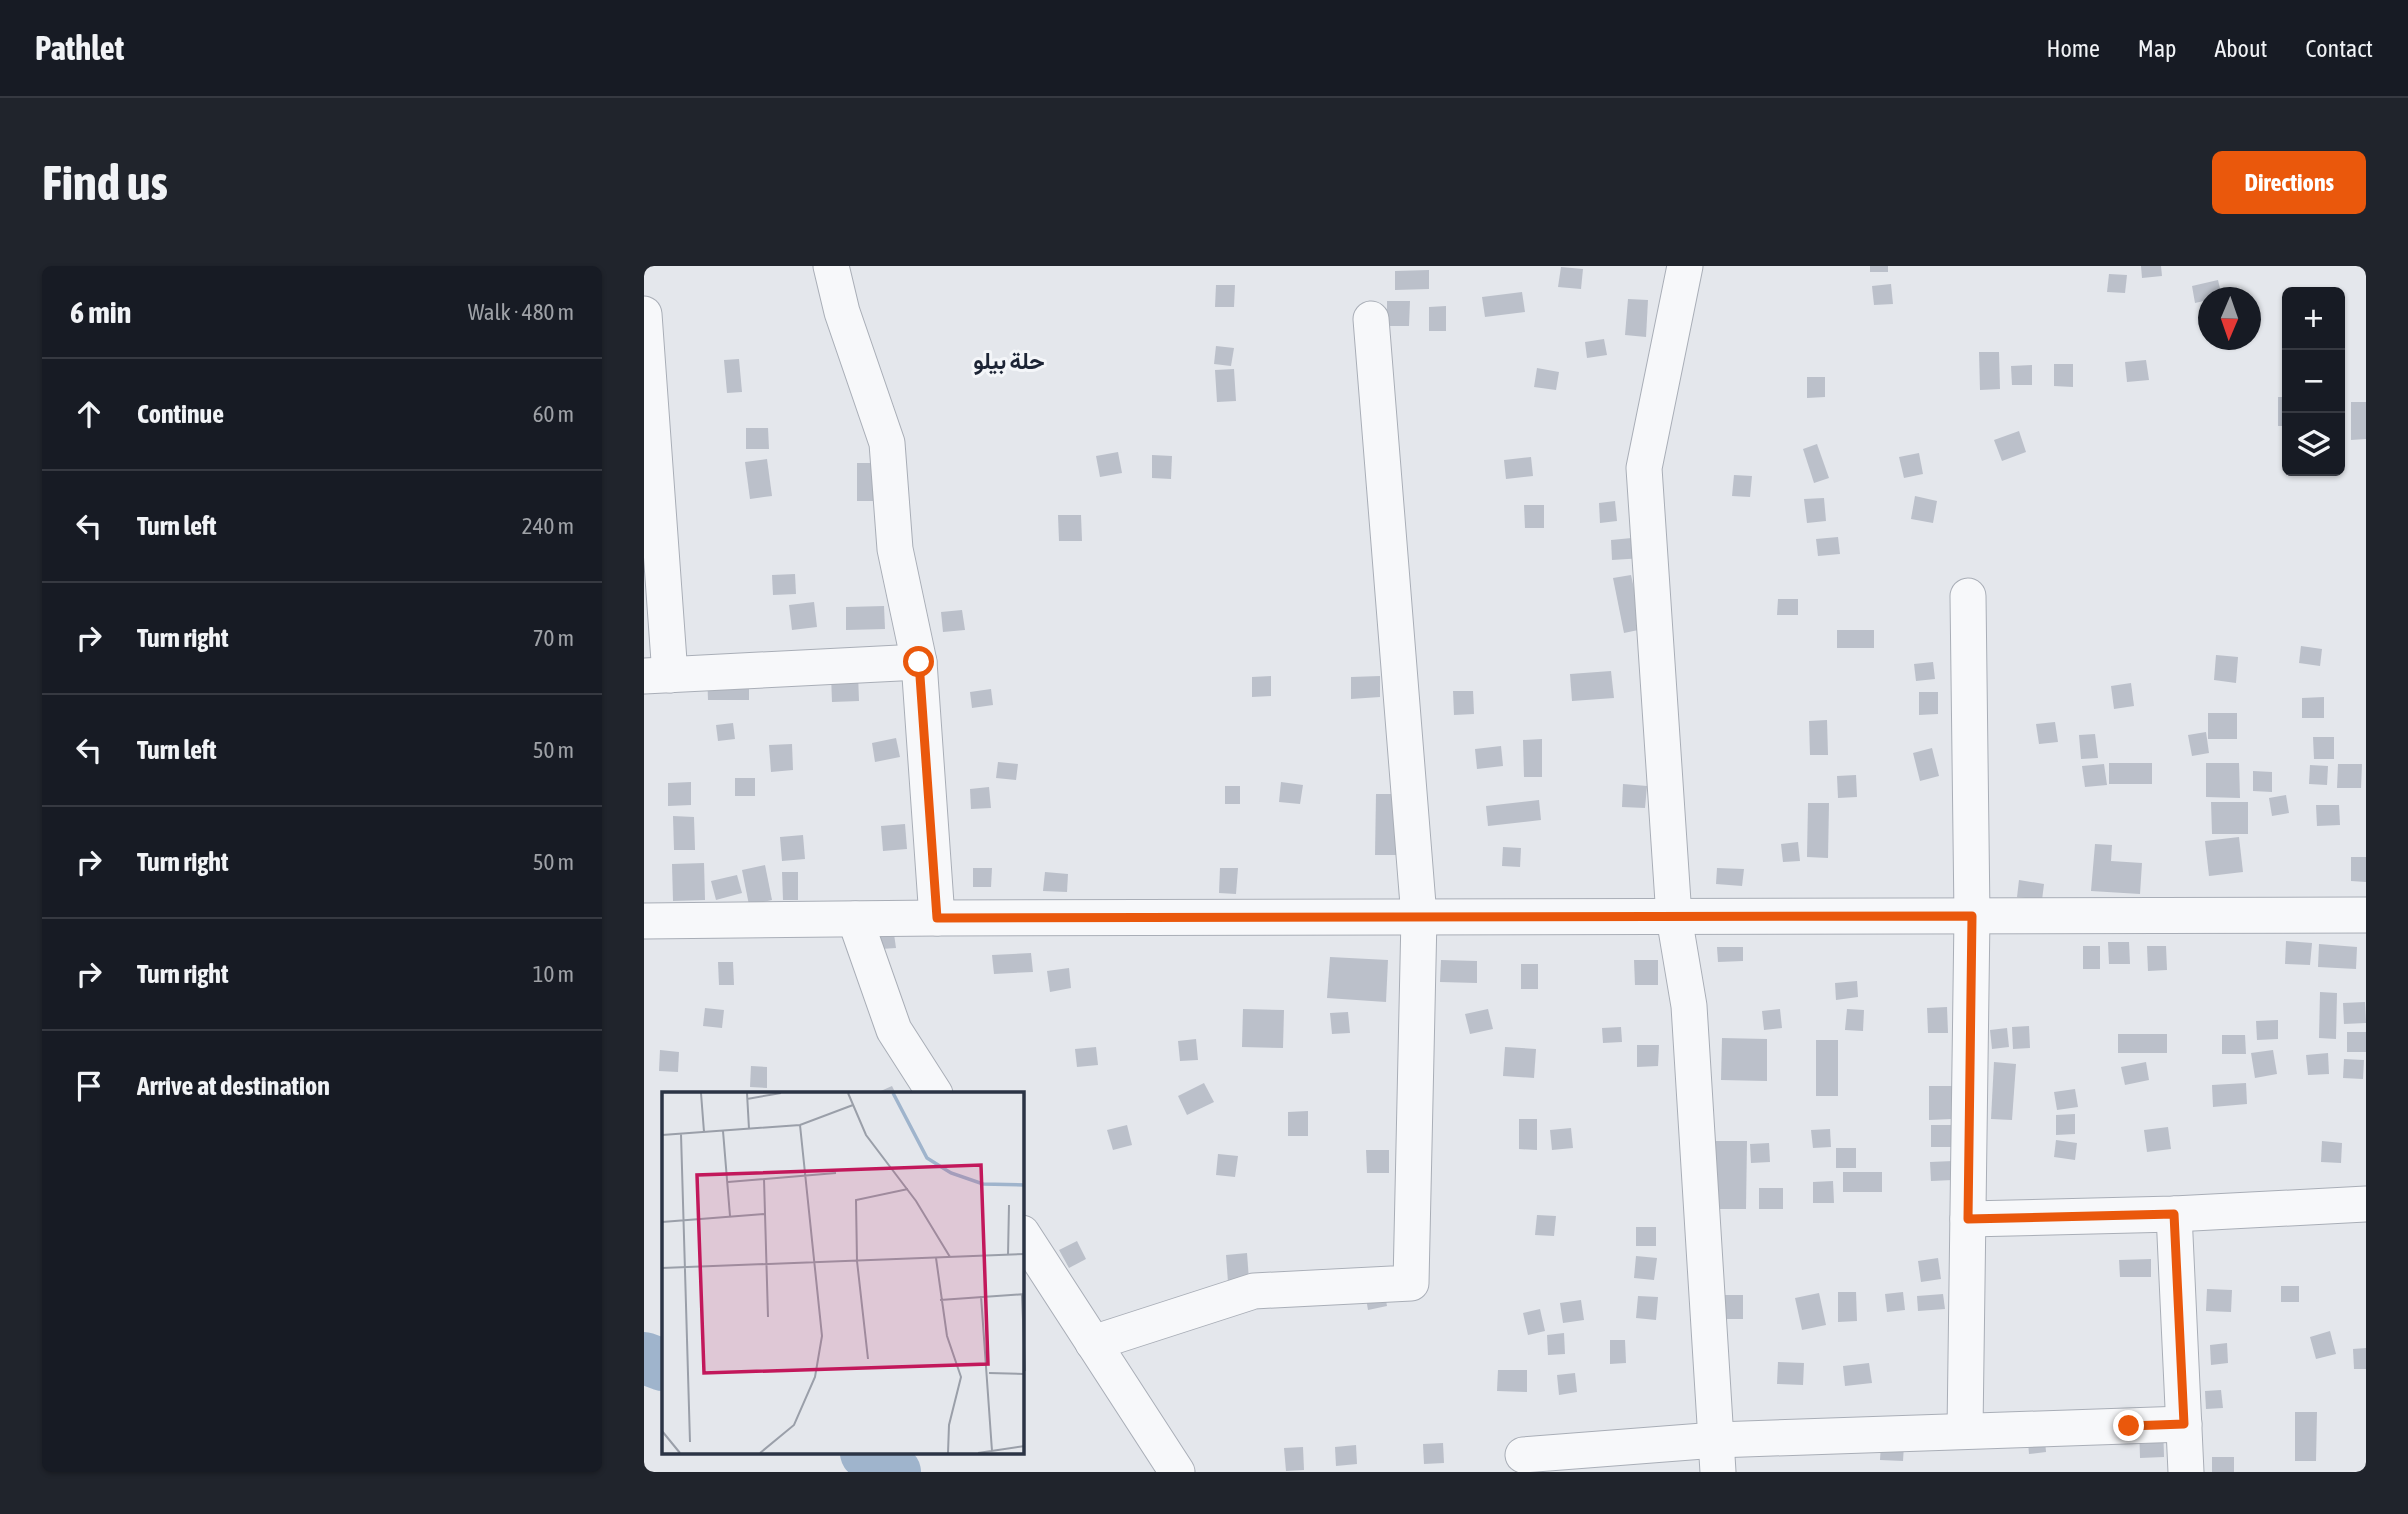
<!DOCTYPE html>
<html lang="en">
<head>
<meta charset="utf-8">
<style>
  body { margin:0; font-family:"Asap Condensed",Vazirmatn,sans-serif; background:#20242c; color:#f1f3f6 }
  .controls { position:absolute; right:21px; top:21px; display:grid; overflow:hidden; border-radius:10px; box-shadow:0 2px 5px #0004 }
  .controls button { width:63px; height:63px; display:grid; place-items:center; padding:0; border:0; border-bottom:2px solid #363941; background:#171b24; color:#f1f3f6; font:35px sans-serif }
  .compass { position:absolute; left:1554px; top:21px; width:63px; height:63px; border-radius:50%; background:#171b24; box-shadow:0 2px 5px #0004; rotate:182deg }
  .stop { position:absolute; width:21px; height:21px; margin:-16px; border:5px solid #ea580c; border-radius:50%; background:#fff }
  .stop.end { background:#ea580c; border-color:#fff; box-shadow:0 2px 7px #0008 }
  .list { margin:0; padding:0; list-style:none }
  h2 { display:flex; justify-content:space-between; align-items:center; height:91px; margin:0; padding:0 28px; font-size:30px }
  h2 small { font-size:23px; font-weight:400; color:#9ea1a6 }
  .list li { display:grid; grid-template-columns:46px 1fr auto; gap:21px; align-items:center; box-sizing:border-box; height:112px; padding:0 28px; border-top:2px solid #363941 }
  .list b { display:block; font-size:26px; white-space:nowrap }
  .list em { font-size:23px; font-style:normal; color:#9ea1a6 }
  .icon { flex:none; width:38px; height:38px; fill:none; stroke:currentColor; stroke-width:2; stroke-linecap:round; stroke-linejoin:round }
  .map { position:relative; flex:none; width:1722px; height:1206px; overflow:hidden; border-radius:10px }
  header { display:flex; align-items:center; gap:42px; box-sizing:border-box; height:98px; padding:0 35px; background:#171b24; border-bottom:2px solid #363941 }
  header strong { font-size:33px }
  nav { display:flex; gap:38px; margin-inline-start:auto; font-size:24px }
  .intro { display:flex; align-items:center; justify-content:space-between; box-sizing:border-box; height:168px; padding:0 42px }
  h1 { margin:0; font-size:49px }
  .button { padding:18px 32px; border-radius:10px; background:#ea580c; color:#fff; font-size:24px; font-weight:700 }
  main { display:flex; gap:42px; padding:0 42px }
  aside { flex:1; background:#171b24; border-radius:10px; box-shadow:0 2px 5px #0004 }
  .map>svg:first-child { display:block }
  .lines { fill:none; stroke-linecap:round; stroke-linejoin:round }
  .river { stroke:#9fb4cc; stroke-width:52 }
  .building { fill:#bbc0ca }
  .minor-casing { stroke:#a9aeb7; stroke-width:37 }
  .minor { stroke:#f7f8fa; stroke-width:35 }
  .route { stroke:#ea580c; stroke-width:9 }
  .labels { text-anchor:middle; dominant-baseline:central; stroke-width:6; stroke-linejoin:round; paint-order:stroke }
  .quarter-label { font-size:23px; font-weight:bold; fill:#1d2536; stroke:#f4f6f9 }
  .inset-river { fill:none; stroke:#9fb4cc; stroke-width:3.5 }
  .inset-road { fill:none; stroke:#9a9fa9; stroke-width:2 }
  .view { fill:#c2185b; fill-opacity:0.15; stroke:#c2185b; stroke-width:3.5 }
  .inset-edge { fill:none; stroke:#2b3445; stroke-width:3.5 }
</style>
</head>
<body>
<header>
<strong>Pathlet</strong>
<nav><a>Home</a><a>Map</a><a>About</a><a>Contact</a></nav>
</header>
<div class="intro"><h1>Find us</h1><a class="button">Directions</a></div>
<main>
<aside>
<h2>6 min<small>Walk · 480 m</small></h2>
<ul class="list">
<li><svg class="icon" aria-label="ahead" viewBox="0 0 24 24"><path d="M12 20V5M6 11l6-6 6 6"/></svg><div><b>Continue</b></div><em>60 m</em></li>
<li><svg class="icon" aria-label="left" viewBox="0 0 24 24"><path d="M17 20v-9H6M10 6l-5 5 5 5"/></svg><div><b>Turn left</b></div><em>240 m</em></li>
<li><svg class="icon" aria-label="right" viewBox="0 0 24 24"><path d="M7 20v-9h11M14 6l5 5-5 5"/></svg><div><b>Turn right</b></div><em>70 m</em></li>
<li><svg class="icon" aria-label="left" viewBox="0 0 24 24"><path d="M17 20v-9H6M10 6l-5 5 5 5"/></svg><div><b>Turn left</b></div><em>50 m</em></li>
<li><svg class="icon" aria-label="right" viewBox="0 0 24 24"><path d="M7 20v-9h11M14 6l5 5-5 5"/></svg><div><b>Turn right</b></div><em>50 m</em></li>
<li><svg class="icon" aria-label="right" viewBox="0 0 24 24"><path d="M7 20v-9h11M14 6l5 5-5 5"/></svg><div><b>Turn right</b></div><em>10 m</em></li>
<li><svg class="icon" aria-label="arrive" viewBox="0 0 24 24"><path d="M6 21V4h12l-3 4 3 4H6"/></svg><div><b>Arrive at destination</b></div></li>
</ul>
</aside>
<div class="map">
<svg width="1722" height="1206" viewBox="0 0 1722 1206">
  <rect width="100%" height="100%" fill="#e4e7ec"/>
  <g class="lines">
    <g class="river">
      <path d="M0 1092 19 1099"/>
      <path d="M222 1187 251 1206"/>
    </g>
  </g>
  <g class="building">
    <rect x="1226" y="0" width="18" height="6"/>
    <path d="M1497 0H1517L1518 10 1498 12Z"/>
    <path d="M917 1 939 3 937 23 914 21Z"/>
    <path d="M785 4V23L751 24V5Z"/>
    <path d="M1465 8 1483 9 1481 27 1463 26Z"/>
    <path d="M1574 14 1578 31 1564 32V34L1551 37 1548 20Z"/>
    <path d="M1247 18 1249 38 1230 39 1228 20Z"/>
    <path d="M572 19H591L590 41H571Z"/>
    <path d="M878 26 881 46 841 51 838 31Z"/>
    <path d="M984 33 1004 34 1002 71 981 69Z"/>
    <path d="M743 35H766L765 60H742L727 42 743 43Z"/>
    <path d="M802 40V65H785V41Z"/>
    <path d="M960 73 963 89 943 92 941 76Z"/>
    <path d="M572 80 590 82 587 100 570 98Z"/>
    <path d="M1335 86H1355L1356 123 1336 124Z"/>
    <path d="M95 93 98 126 83 127 80 94Z"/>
    <path d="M1502 94 1505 114 1483 116 1481 96Z"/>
    <path d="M1410 98H1429V121L1410 120Z"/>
    <path d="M1388 99V119H1368L1367 100Z"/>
    <path d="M893 102 915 106 912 124 890 121Z"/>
    <path d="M590 103 592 135 573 136 571 104Z"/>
    <path d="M1163 111H1181V131L1163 132Z"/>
    <rect x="1634" y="131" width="9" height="29"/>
    <path d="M1707 136H1722V173L1707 174Z"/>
    <path d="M102 162H124L125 183H102Z"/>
    <path d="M1375 165 1382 186 1358 195 1350 174Z"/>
    <path d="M1173 178 1185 212 1170 217 1159 183Z"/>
    <path d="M474 186 478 207 456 211 452 190Z"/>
    <path d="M1275 187 1279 208 1260 212 1255 191Z"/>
    <path d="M508 189 528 190 527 213 508 212Z"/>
    <path d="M887 191 889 210 862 213 860 194Z"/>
    <path d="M123 193 128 230 106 233 101 196Z"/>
    <path d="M213 197H233L234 235H213Z"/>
    <path d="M1090 209 1108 210 1106 231 1088 230Z"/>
    <path d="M1271 230 1293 235 1289 257 1267 253Z"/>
    <path d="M1180 232 1182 255 1163 257 1160 233Z"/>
    <path d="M971 235 973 255 956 257 955 237Z"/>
    <path d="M880 239H900V262H881Z"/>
    <path d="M414 249H437L438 275H415Z"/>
    <path d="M998 271 1000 292 968 294 967 274Z"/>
    <path d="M1194 271 1196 288 1174 290 1172 273Z"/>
    <path d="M151 308 152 328 129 329 128 309Z"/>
    <path d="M987 309 999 363 980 367 969 312Z"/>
    <path d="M1134 333H1154V349H1133Z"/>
    <path d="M170 336 173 361 148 364 145 339Z"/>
    <path d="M240 340 241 363 202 364V341Z"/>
    <path d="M318 344 321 364 299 366 297 346Z"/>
    <rect x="1193" y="364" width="37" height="18"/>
    <path d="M1657 380 1678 383 1676 400 1655 397Z"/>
    <path d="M1572 389 1594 391 1592 417 1570 414Z"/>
    <path d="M1289 396 1291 413 1272 415 1270 398Z"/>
    <path d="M63 405H105V434H64Z"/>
    <path d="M967 405 970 432 928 435 926 408Z"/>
    <path d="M214 408 215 435 188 436 187 409Z"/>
    <path d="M627 410V430L608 431V411Z"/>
    <path d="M736 410V431L707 433V411Z"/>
    <path d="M1487 417 1490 440 1470 443 1467 420Z"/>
    <path d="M347 423 349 439 328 442 326 426Z"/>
    <path d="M809 425H829L830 448 810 449Z"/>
    <path d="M1275 426H1294V448L1275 449Z"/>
    <path d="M1680 431V452H1658V432Z"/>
    <rect x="1564" y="447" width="29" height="26"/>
    <path d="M1183 454 1184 489H1166L1165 455Z"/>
    <path d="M1411 456 1414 476 1395 478 1392 458Z"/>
    <path d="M89 457 91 473 74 475 72 459Z"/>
    <path d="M1562 466 1565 487 1548 490 1544 469Z"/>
    <path d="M1451 468 1454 492 1437 493 1435 469Z"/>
    <path d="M1669 471H1690V493H1670Z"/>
    <path d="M252 472 256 491 231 496 228 477Z"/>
    <path d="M898 473V511H880L879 474Z"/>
    <path d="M148 478 149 504 127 506 125 479Z"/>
    <path d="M857 480 859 500 833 503 831 483Z"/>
    <path d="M1288 482 1295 510 1276 515 1269 487Z"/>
    <path d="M354 496 374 498 372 514 352 512Z"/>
    <rect x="1465" y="497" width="43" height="21"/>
    <path d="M1562 497H1595L1596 532 1562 531Z"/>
    <path d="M1460 498 1463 519 1441 521 1438 500Z"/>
    <path d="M1694 498H1718L1717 522H1693Z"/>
    <path d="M1666 499 1684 500 1683 519 1665 518Z"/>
    <path d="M1609 505 1628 506V526L1609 525Z"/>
    <path d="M1212 509 1213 531 1194 532 1193 510Z"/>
    <rect x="91" y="512" width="20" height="18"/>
    <path d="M47 516V539L24 540V517Z"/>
    <path d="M637 516 659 519 656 538 635 536Z"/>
    <path d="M979 518 1003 520 1001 542 978 541Z"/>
    <rect x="581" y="520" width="15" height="18"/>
    <path d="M345 521 347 542 327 543 326 523Z"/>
    <path d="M732 528H756V589H731Z"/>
    <path d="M1642 529 1645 547 1628 550 1625 532Z"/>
    <path d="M895 534 897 554 844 560 842 540Z"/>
    <path d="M1567 536H1604V568H1568Z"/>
    <path d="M1164 537H1185L1184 592 1163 591Z"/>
    <path d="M1672 539H1695L1696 559 1673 560Z"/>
    <path d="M29 550 50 551 51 584H30Z"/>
    <path d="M261 558 263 583 239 585 237 560Z"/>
    <path d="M159 569 161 593 138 595 136 571Z"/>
    <path d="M1595 571 1599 606 1565 610 1561 575Z"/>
    <path d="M1154 576 1156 595 1139 596 1137 578Z"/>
    <path d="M1451 578 1468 579 1467 595 1498 597 1496 628 1447 625Z"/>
    <path d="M859 581 877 582 876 601 858 600Z"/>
    <path d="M1707 591H1722V616L1707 615Z"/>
    <path d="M60 597 61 634 29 635 28 598Z"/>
    <path d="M121 599 128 634 105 639 98 604Z"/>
    <path d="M329 602H348L347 621H329Z"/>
    <path d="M576 602H594L592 628 575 627Z"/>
    <path d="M1073 602 1100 603 1098 620 1072 618Z"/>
    <path d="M138 606H154V634H139Z"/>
    <path d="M401 606 424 608 423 626 399 625Z"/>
    <path d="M93 609 98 627 72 634 67 615Z"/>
    <path d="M1375 614 1400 618 1398 634 1373 631Z"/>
    <path d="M250 668 252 682 222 684 221 670Z"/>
    <path d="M1642 675 1668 677 1666 699 1641 698Z"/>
    <path d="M1464 676H1485L1486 698H1465Z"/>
    <path d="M1675 678 1713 681 1712 703 1674 701Z"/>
    <rect x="1439" y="680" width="17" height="23"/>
    <path d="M1503 680H1522L1523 704 1504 705Z"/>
    <path d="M1073 681H1099V695L1074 696Z"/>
    <path d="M387 687 389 706 350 708 348 689Z"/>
    <path d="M686 691 744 694 742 736 683 732Z"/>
    <path d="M797 694 833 695V717L796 716Z"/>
    <path d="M990 694H1014V719H991Z"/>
    <path d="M74 696H89L90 719H75Z"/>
    <rect x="877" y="698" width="17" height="25"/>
    <path d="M425 702 427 722 406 726 403 705Z"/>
    <path d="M1213 715 1214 731 1192 734 1191 717Z"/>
    <path d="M1676 726 1693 727 1692 773 1675 772Z"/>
    <path d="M1721 736 1722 757 1700 758 1699 737Z"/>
    <path d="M1303 741 1304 767H1284L1283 742Z"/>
    <path d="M61 742 80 744 78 762 59 760Z"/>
    <path d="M599 743 640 744 639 782 598 781Z"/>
    <path d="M844 743 849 763 826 768 821 748Z"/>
    <path d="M1136 743 1138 762 1120 764 1118 745Z"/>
    <path d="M1203 743 1220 744 1219 765 1201 764Z"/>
    <path d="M704 746 706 767 688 768 686 747Z"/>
    <path d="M1634 754V773L1613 774 1612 755Z"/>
    <path d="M1385 760 1386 782 1369 783 1368 761Z"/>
    <path d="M977 761 978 776 959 777 958 762Z"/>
    <path d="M1363 762 1365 781 1348 783 1346 764Z"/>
    <rect x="1703" y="766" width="19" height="20"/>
    <rect x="1474" y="768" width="49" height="19"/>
    <path d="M1578 769H1601L1602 788H1578Z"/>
    <path d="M1078 772 1123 773V815L1077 814Z"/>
    <path d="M552 773 554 794 536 795 534 775Z"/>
    <rect x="1172" y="774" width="22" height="56"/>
    <path d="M993 779H1015L1014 800 993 801Z"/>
    <path d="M452 781 454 799 433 801 431 783Z"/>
    <path d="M861 781 892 783 890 812 859 810Z"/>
    <path d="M16 784 35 786 34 806 15 805Z"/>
    <path d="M1629 784 1633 808 1611 812 1607 787Z"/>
    <path d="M1684 787 1685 808 1664 809 1662 789Z"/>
    <path d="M1700 793 1720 794 1719 813 1699 812Z"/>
    <path d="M1350 796 1372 798 1368 854 1347 853Z"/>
    <path d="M1502 796 1505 814 1481 819 1477 801Z"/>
    <path d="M107 800 123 801V822L106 821Z"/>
    <path d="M560 817 570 836 543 849 534 830Z"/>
    <path d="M1602 817 1603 838 1569 841 1568 819Z"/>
    <path d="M248 820 252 828H230Z"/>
    <path d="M1285 820H1308V853L1285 854Z"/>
    <path d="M1431 823 1434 841 1413 844 1410 826Z"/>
    <path d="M664 845V870H644V846Z"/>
    <path d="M1431 848V868L1412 869V849Z"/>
    <path d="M875 853H893V884L875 883Z"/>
    <path d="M483 859 488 879 469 884 463 864Z"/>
    <rect x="1287" y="859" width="22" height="22"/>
    <path d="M1524 861 1527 883 1503 886 1500 864Z"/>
    <path d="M927 862 929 882 908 884 906 864Z"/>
    <path d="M1186 863 1187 881 1169 882 1167 864Z"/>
    <path d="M1412 874 1433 877 1431 894 1410 891Z"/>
    <path d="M1071 875H1103L1102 943H1071Z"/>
    <path d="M1678 875 1698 877 1697 897 1677 896Z"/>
    <path d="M1125 877 1126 896 1107 897 1106 878Z"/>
    <rect x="1192" y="882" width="20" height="20"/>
    <path d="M722 884H745V907H723Z"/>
    <path d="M574 888 594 890 591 911 572 909Z"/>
    <path d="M1309 895V914L1287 915 1286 896Z"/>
    <rect x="1199" y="906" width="39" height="20"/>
    <path d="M1189 915 1190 937H1169V916Z"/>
    <rect x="1115" y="922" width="24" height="21"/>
    <path d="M893 949 912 950 910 970 891 969Z"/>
    <rect x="992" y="961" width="20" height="19"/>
    <path d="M433 975 442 993 425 1002 415 984Z"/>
    <path d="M603 987 605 1014 584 1016 582 989Z"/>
    <path d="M992 990 1013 992 1010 1014 990 1012Z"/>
    <path d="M1294 992 1297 1013 1277 1016 1274 995Z"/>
    <path d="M1507 993V1011H1476L1475 994Z"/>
    <path d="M739 1017 743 1040 724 1044 720 1020Z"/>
    <rect x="1637" y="1020" width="18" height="16"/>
    <path d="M1563 1023 1588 1024 1587 1046 1562 1045Z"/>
    <path d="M1194 1026H1212L1213 1055 1194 1056Z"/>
    <path d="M1259 1026 1261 1044 1243 1046 1241 1028Z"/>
    <path d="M1175 1027 1182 1059 1158 1064 1151 1032Z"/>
    <path d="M1299 1028 1301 1043 1274 1045 1273 1030Z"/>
    <rect x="1081" y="1029" width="18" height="24"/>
    <path d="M994 1030 1014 1031 1012 1054 992 1052Z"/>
    <path d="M937 1034 940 1054 919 1057 916 1037Z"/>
    <path d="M896 1043 901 1065 884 1069 879 1047Z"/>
    <path d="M1686 1065 1692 1088 1672 1093 1666 1071Z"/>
    <path d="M920 1067 921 1088 904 1089 903 1069Z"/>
    <path d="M966 1074H981L982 1097 966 1098Z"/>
    <path d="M1583 1077 1584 1097 1567 1099 1566 1079Z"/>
    <path d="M1722 1082V1103H1710L1709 1083Z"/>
    <path d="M1134 1096 1160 1097 1159 1119 1133 1118Z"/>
    <path d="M1225 1097 1228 1117 1201 1120 1199 1100Z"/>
    <path d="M854 1104H883V1126L853 1125Z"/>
    <path d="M931 1107 933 1126 915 1129 913 1109Z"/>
    <path d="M1577 1124 1579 1142 1562 1143 1561 1125Z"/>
    <path d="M1651 1146H1673L1672 1195H1651Z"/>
    <path d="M1519 1157 1520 1191 1496 1192 1495 1158Z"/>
    <path d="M1238 1161 1261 1163 1259 1195 1236 1194Z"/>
    <path d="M1400 1164 1402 1186 1385 1188 1383 1165Z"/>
    <path d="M799 1177 800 1197 780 1198 779 1178Z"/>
    <path d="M712 1179 713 1198 692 1200 691 1181Z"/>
    <path d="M659 1181 660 1204 642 1205 640 1182Z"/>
    <rect x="1568" y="1191" width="22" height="15"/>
  </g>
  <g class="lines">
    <g class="minor-casing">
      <g id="minor">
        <path d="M187 0 198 46 243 177 251 283 275 396 293 652"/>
        <path d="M1041 0 1000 202 1030 651 1045 740 1074 1206"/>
        <path d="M0 48 26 409"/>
        <path d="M0 410 275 396"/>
        <path d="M211 653 250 764 291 828"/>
        <path d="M0 655 293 652 1722 649"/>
        <path d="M1530 948 1542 1206"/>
        <path d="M1324 953 1530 948 1722 938"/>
        <path d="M378 967 533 1206"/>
        <path d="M449 1077 610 1025 767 1017 775 651 727 53"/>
        <path d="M1321 1165 1328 650 1324 330"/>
        <path d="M879 1189 1072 1174 1540 1158"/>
      </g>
    </g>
    <use href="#minor" class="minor"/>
  </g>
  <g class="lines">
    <path class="route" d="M275 396 293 652 1328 650 1324 953 1530 948 1540 1158 1485 1160"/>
  </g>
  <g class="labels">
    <g class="quarter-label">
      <text x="365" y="95">حلة بيلو</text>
    </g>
  </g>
  <g transform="translate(18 826)">
    <rect width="362" height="362" fill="#e4e7ec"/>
    <path class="inset-river" d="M231 1 265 66 289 81 321 92 363 93"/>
    <path class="inset-road" d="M39 1 42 40M85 1 87 37M186 1 204 43 254 109 288 165M85 7 119 1M61 39 68 124M19 42 28 350M0 43 138 33 191 13M102 87 106 225M66 90 174 81M0 130 102 122M346 163 347 113M274 166 285 244 299 285 287 333 286 361M0 176 363 162M360 202 363 279M319 204 330 359M278 208 363 202M206 267 195 169 194 108 246 97M327 281 363 282M0 339 18 361M98 361 132 333 153 285 160 244 138 33M316 361 363 354"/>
    <path class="view" d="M319 73 326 272 42 281 35 83Z"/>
    <rect width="362" height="362" class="inset-edge"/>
  </g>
</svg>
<div class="controls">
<button>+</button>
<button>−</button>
<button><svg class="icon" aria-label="layers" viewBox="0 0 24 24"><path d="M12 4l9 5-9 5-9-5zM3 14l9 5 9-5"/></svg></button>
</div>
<svg class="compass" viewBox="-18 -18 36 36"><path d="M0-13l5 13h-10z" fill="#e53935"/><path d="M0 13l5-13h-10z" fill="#9ea1a6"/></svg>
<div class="stop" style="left:275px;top:396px"></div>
<div class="stop end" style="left:1485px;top:1160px"></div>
</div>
</main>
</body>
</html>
